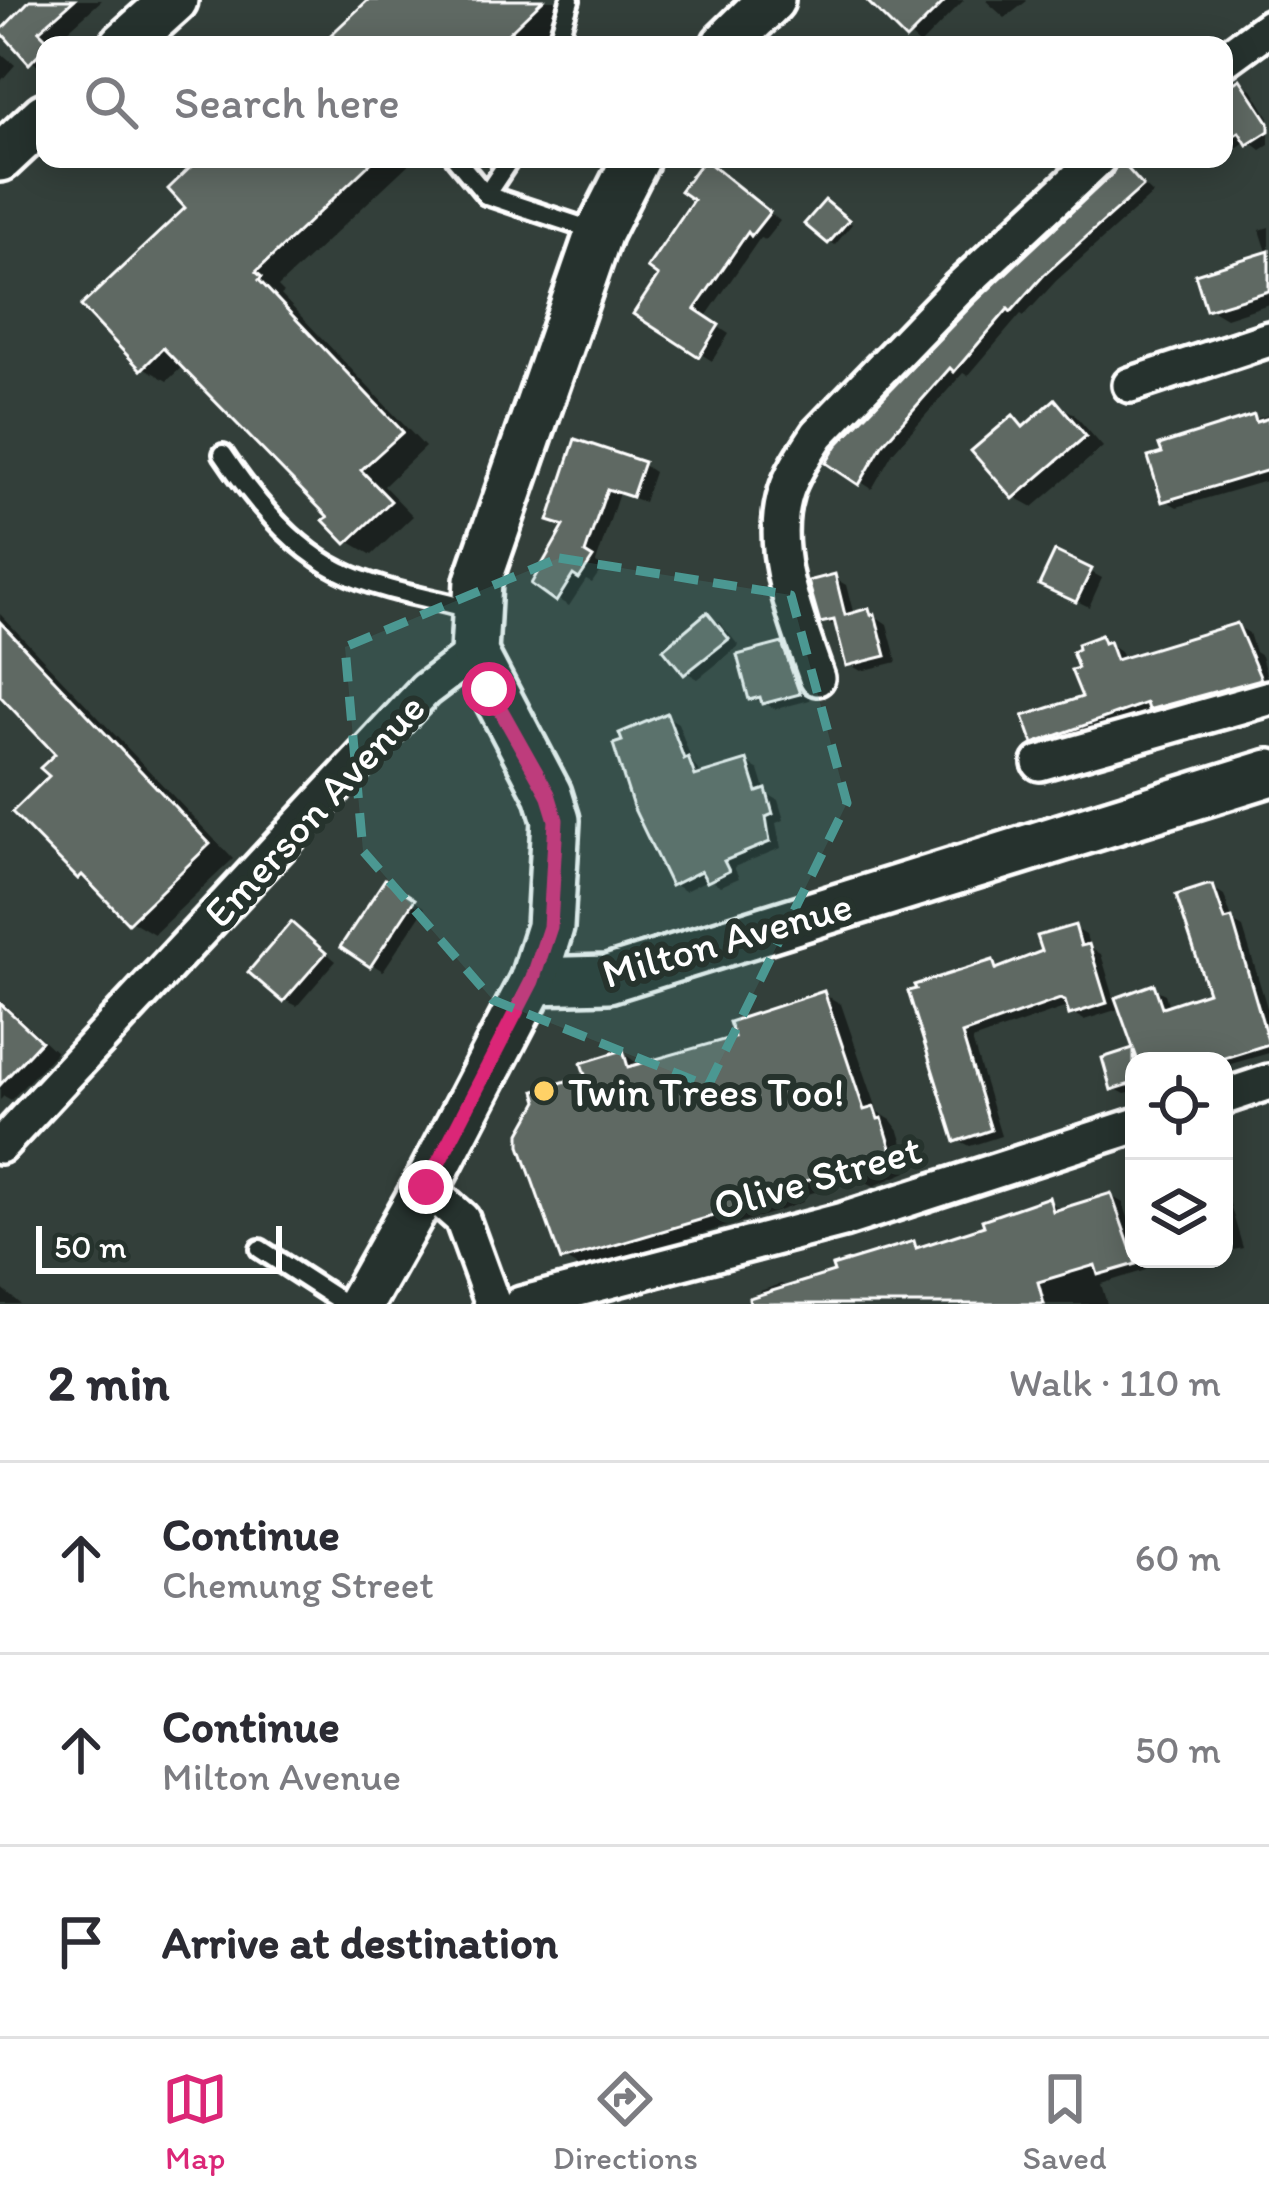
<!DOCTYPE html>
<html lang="en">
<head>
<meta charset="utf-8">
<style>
  body { margin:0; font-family:Itim,sans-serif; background:#f2f2f3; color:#2b2b33 }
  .controls { position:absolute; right:36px; bottom:36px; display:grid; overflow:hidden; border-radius:24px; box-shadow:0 6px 30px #0003 }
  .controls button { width:108px; height:108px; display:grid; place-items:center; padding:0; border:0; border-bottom:3px solid #e1e1e2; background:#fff; color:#2b2b33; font:60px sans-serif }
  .scale { position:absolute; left:36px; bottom:30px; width:246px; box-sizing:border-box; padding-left:12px; border:6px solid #fff; border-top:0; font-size:33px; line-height:42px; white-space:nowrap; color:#fff; -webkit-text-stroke:9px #26332d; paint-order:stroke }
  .stop { position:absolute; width:36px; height:36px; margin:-27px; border:9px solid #db2777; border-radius:50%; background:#fff }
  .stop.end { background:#db2777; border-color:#fff; box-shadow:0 3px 12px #0008 }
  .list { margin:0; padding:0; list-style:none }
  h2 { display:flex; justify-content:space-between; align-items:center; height:156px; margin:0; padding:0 48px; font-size:51px }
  h2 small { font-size:39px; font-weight:400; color:#7c7c81 }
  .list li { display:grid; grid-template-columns:78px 1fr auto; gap:36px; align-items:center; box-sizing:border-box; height:192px; padding:0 48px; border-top:3px solid #e1e1e2 }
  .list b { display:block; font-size:45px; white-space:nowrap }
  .list p { margin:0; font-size:39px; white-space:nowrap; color:#7c7c81 }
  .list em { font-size:39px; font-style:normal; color:#7c7c81 }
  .icon { flex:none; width:66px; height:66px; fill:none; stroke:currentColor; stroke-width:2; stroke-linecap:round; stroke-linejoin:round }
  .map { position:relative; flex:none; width:1269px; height:1304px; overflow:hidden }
  .search { position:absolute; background:#fff; box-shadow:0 6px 30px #0003; left:36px; right:36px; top:36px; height:132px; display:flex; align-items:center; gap:30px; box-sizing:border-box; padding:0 42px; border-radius:24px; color:#7c7c81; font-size:45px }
  .sheet { height:732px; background:#fff }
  nav { display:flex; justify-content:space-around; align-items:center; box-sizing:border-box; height:168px; border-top:3px solid #e1e1e2; background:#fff; font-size:33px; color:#7c7c81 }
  nav a { display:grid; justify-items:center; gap:6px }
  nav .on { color:#db2777 }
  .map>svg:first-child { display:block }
  .shadow { fill:#0007 }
  .building { fill:#5f6964; stroke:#fff; stroke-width:3 }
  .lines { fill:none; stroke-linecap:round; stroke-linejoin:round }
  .lane-casing { stroke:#fff; stroke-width:26 }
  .street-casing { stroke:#fff; stroke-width:42 }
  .secondary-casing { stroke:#fff; stroke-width:54 }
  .lane { stroke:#26332d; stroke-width:16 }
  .street { stroke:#26332d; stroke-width:33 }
  .secondary { stroke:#26332d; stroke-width:45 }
  .route { stroke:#db2777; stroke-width:15 }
  .marked { fill:#4b9892; fill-opacity:0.2; stroke:#4b9892; stroke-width:9; stroke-dasharray:24 15; stroke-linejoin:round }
  .poi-dot { fill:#ffd166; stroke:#26332d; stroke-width:4.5 }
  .labels { text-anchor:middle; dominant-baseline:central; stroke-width:12; stroke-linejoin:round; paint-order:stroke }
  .street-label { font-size:42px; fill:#fff; stroke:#26332d }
  .poi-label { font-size:42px; fill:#fff; stroke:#26332d; text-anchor:start }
</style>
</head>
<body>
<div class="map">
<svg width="1269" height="1304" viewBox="0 0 1269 1304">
  <rect width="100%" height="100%" fill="#333f3a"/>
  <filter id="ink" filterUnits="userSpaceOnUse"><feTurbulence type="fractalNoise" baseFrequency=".00833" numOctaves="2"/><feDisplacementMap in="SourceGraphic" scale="24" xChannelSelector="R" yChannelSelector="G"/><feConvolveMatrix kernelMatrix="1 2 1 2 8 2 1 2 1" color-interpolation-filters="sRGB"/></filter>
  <g filter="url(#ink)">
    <g class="shadow">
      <path d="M34 0H102L54 43 57 45H45V69L31 61Z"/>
      <path d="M372 0H582L534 45H325Z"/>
      <path d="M870 0H964L920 45Z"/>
      <path d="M985 0H1026L1027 1 1005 18Z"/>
      <path d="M0 52 15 65 0 82Z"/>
      <path d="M1239 82 1252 89 1269 117V145L1261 150 1248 140 1235 149 1224 142V84Z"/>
      <path d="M204 159H414L278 287 284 293 281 295 425 447 384 486 413 516 372 555 348 541 333 518 184 365 167 381 143 367Z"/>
      <path d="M1120 163 1153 194 1056 281 1024 316 1021 314 968 376 963 373 893 452 872 489 830 462 1115 176Z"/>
      <path d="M716 170 780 221 765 240 760 238 705 318 729 334 712 361 637 313 662 275Z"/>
      <path d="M831 206 852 224 835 245 808 224Z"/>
      <path d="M1269 227V304L1226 318 1209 308 1268 255 1260 230Z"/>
      <path d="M1055 403 1074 414 1103 447 1033 507 1015 497 1013 418 1028 427Z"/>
      <path d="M1269 415V480L1177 507 1165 500 1163 447Z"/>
      <path d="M643 465 654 472 644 502 619 493 596 563 603 567 592 583 586 580 569 606 557 599 567 528 552 520Z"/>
      <path d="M1091 572 1102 578 1089 607 1055 590Z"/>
      <path d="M834 578 846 585 854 615 868 611 887 624 897 662 861 671 849 664 839 627 823 621Z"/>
      <path d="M0 614 233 859 154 934 130 920 98 888 80 877 53 776 59 754 0 692Z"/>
      <path d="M707 616 719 622 739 646 698 679 686 672Z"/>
      <path d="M1237 626 1249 633 1255 652 1261 656 1269 685 1163 715 1154 710 1047 748 1035 742 1085 699 1082 669 1101 638 1120 651 1124 661Z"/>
      <path d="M782 646 794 653 810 700 776 709 752 698Z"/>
      <path d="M666 716 678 723 693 764 703 776 747 763 759 770 766 793 778 800 784 820 776 823 781 848 734 867 739 878 721 886 709 879 685 891 673 884Z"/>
      <path d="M1213 888 1224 895 1233 922 1243 928 1269 1014V1053L1224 1066V1061H1134V1092L1125 1094 1114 1088 1106 1060 1137 1050 1122 1008 1084 1020 1072 1013 1070 1006 972 1040 1001 1136 970 1146 958 1140 912 993 992 963 1003 970 1046 952 1074 928 1086 935 1090 948 1101 954 1115 1001 1153 988 1165 994 1169 1007 1212 994Z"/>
      <path d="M398 890 425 908 383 971 344 947Z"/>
      <path d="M303 933 336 961 297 1006 285 1000Z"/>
      <path d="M824 994 841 1004 878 1112 891 1120 899 1131 908 1160 904 1162 907 1172 874 1186 860 1179 801 1196 803 1202 776 1212 581 1269 564 1259 589 1077 623 1053 641 1066 738 1039Z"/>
      <path d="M0 1000 56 1052 11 1100 4 1096 0 1100Z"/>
      <path d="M1224 1184 1243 1248 1224 1252Z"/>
      <path d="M1111 1196 1123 1203 1134 1234V1259H1143L1146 1270 1101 1284 1107 1304H740L762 1297 760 1291 781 1284 790 1289 913 1244 923 1249 987 1228 1048 1200 1062 1211Z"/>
      <path d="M0 1287 20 1304H0Z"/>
    </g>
    <g class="building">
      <path d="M30 0H74L39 31 50 42 29 64 0 31Z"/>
      <path d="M368 0H543L496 45H320Z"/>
      <path d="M866 0H946L906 40Z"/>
      <path d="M1240 79 1269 123V131L1247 145 1239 132 1224 142V89Z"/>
      <path d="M199 159H375L256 272 262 277 259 280 403 432 361 470 391 501 346 544 323 520 328 517 163 348 141 370 81 306 185 208 168 189Z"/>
      <path d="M704 159 770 212 751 236 748 232 695 309 719 325 699 357 633 314 658 276 647 268 693 200 680 191Z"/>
      <path d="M1119 159 1143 186 1044 275 1011 312 1008 309 954 372 950 368 882 445 859 485 826 463 837 445 973 304 1112 174Z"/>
      <path d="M825 200 849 220 828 244 804 224Z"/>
      <path d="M1269 251V291L1206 310 1195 274Z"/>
      <path d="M1055 399 1086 436 1013 499 971 451 1013 415 1023 427Z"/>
      <path d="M1254 415 1256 422 1269 418V470L1162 502 1148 457 1162 453 1159 445Z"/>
      <path d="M575 439 644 462 632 497 607 489 585 553 593 558 579 579 573 575 556 602 531 584 564 526 548 521Z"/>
      <path d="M1055 551 1092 569 1076 602 1039 585Z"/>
      <path d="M835 574 845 615 869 608 871 615 875 614 886 656 846 666 834 620 820 623 808 581Z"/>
      <path d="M707 612 729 639 684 675 663 649Z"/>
      <path d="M0 622 210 844 128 923 82 875 78 879 12 812 49 776 40 768 55 754 0 696Z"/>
      <path d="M1237 623 1261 679 1148 710 1146 703 1033 744 1023 716 1082 697 1071 670 1078 668 1072 652 1078 649 1077 644 1101 635 1104 643 1109 641 1116 660Z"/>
      <path d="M782 643 800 694 762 704 760 697 749 700 737 655Z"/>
      <path d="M667 713 684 759 688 757 695 776 747 760 757 792 766 789 773 814 766 817 770 842 724 861 729 871 707 882 701 871 671 886 633 807 613 744 622 741 619 733Z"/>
      <path d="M385 879 415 899 370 967 340 947Z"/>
      <path d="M1207 885H1213L1225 920 1232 918 1269 1044 1215 1061H1138L1134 1050V1083L1111 1090 1102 1058 1133 1048 1115 998 1154 984 1162 1007 1208 992 1176 895Z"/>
      <path d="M291 922 326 953 283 1002 248 972Z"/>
      <path d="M1075 925 1081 946 1089 944 1107 1003 1069 1015 1065 1001 1060 999 962 1034 991 1130 955 1142 908 991 916 989 914 985 993 960 996 969 1042 951 1037 936Z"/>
      <path d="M824 991 864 1110 874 1107 878 1119 882 1118 892 1151 888 1152 891 1162 854 1178 850 1168 785 1187 787 1193 757 1203 561 1261 520 1146V1133L538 1101 535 1091 585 1075 581 1063 623 1050 628 1067 734 1037 729 1022Z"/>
      <path d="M0 1003 41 1041 0 1085Z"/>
      <path d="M1111 1193 1136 1264 1098 1275 1095 1265 1038 1282 1044 1304H750L749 1298 834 1272 832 1266 914 1241 916 1248 984 1226 982 1220 1049 1197 1053 1211Z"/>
    </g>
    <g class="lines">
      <g class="lane-casing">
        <g id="lane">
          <path d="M556 45 570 0"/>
          <path d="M456 159 486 195 598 232"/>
          <path d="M486 195 510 159"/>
          <path d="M223 454C251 496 293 548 340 571 380 591 431 598 474 610"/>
          <path d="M260 1249 345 1304"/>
        </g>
      </g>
      <g class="street-casing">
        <g id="street">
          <path d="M1224 60 1269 27"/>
          <path d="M1130 385 1269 339"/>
          <path d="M817 678C798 622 767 551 786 492 792 472 807 451 818 434L958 289 1098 159"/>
          <path d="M1040 763 1269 698"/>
          <path d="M1224 1097 1269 1082"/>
          <path d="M0 1146 425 690 474 653"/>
          <path d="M426 1187 462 1219 493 1304"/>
          <path d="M521 1304 843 1220 1134 1126"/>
        </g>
      </g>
      <g class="secondary-casing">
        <g id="secondary">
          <path d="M124 45 174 0"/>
          <path d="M725 45 771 0"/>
          <path d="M0 158 45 116"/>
          <path d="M533 981 608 979 1269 773"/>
          <path d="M360 1304 426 1187 533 981 550 927 556 820 548 794 474 653 478 581 599 232 636 159"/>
        </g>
      </g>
      <use href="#lane" class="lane"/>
      <use href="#street" class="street"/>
      <use href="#secondary" class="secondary"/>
    </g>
  </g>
  <g class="lines" filter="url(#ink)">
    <path class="route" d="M426 1187 532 981 550 927 556 820 548 794 489 689"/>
  </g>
  <path class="marked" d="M559 558 791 595 847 803 708 1086 493 1000 363 851 345 647Z"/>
  <circle class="poi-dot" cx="544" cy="1091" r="12"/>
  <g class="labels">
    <g class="street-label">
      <text transform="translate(314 810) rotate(-47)">Emerson Avenue</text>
      <text transform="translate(727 939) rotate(-16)">Milton Avenue</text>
      <text transform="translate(817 1177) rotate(-16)">Olive Street</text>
    </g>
    <g class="poi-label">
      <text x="568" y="1091">Twin Trees Too!</text>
    </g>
  </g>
</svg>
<div class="controls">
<button><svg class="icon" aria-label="locate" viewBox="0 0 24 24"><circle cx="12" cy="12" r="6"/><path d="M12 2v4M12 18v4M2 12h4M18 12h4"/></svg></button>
<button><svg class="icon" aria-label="layers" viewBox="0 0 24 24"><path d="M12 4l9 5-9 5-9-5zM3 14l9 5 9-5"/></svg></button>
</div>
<div class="scale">50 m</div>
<div class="stop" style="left:489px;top:689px"></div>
<div class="stop end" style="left:426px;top:1187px"></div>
<div class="search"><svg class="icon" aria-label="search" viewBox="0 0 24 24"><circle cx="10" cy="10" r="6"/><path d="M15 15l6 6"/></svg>Search here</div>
</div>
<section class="sheet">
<h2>2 min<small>Walk · 110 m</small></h2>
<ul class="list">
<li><svg class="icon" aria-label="ahead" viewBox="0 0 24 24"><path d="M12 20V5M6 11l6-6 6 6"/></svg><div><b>Continue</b><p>Chemung Street</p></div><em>60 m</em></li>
<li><svg class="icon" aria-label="ahead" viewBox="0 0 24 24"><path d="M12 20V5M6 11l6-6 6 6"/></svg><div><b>Continue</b><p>Milton Avenue</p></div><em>50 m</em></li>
<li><svg class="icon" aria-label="arrive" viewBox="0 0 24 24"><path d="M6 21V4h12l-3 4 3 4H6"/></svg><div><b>Arrive at destination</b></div></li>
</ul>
</section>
<nav>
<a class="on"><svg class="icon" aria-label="map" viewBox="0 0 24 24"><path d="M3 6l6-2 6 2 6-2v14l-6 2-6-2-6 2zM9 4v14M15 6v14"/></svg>Map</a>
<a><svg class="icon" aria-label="directions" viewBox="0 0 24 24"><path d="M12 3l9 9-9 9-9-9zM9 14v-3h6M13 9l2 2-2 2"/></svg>Directions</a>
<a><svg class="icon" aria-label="saved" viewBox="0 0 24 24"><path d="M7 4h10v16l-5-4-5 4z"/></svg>Saved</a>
</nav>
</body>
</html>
